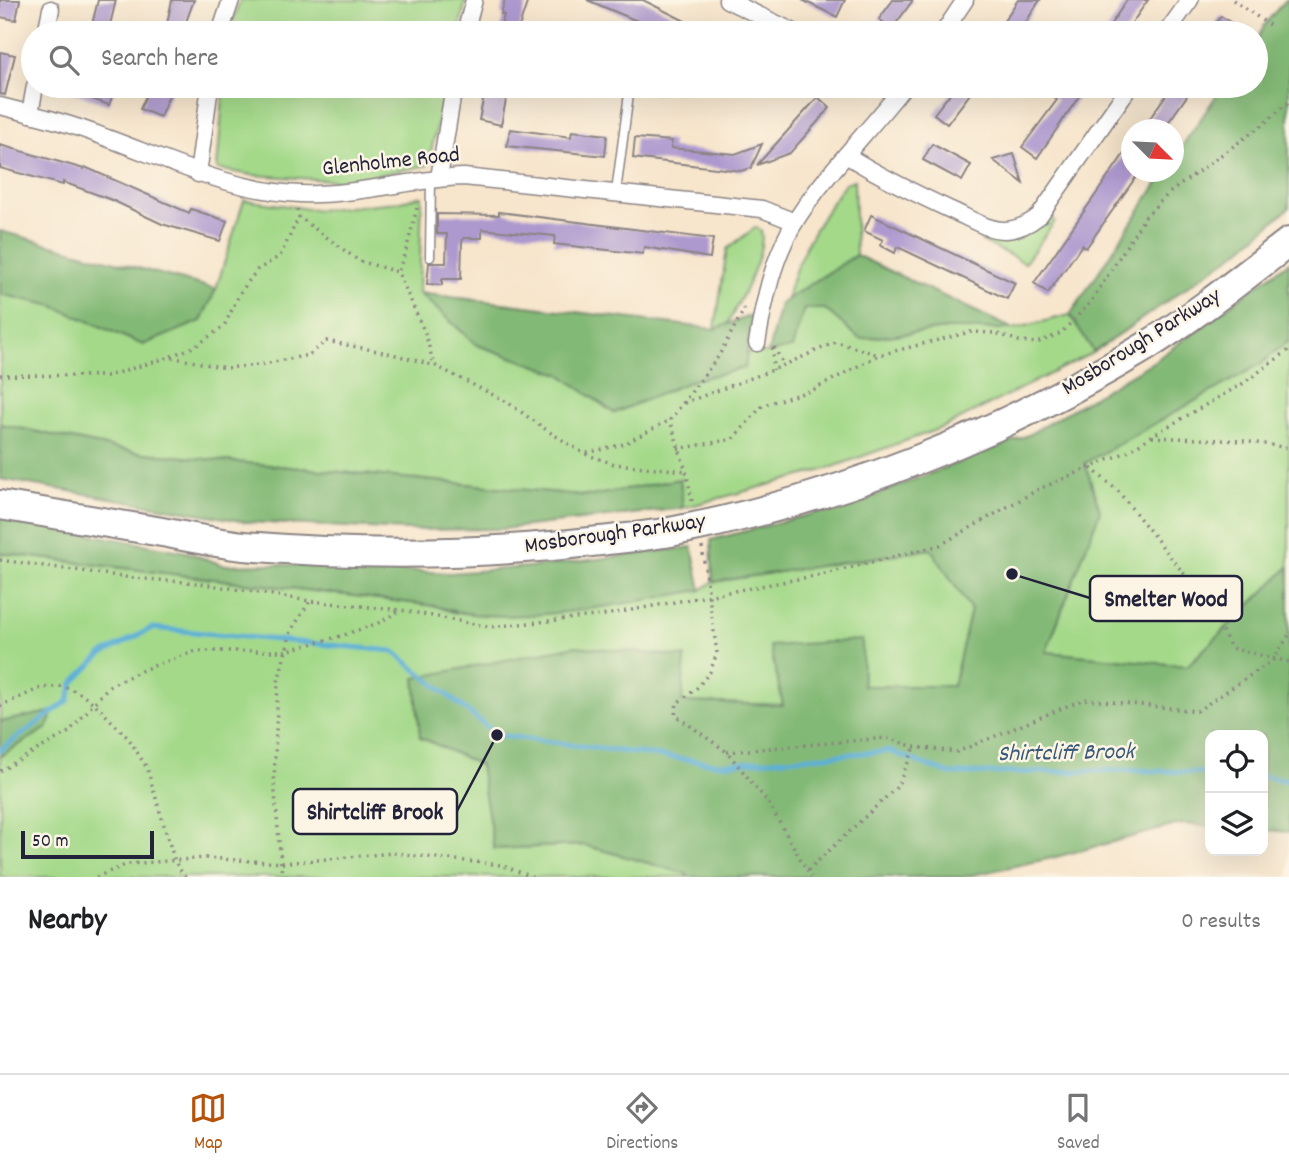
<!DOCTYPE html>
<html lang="en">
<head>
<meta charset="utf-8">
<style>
  body { margin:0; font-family:Dekko,sans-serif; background:#f6f6f6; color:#202124 }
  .controls { position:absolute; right:21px; bottom:21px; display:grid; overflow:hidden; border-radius:14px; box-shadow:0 7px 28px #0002 }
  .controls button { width:63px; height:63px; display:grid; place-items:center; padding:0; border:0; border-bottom:2px solid #e0e0e0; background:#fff; color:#202124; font:35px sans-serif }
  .compass { position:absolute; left:1121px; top:119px; width:63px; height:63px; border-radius:50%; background:#fff; box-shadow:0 7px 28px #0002; rotate:114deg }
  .scale { position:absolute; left:21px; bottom:18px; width:133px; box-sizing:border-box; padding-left:7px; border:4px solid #22223b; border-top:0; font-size:19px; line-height:24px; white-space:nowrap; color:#22223b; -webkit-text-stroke:5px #fcf5e5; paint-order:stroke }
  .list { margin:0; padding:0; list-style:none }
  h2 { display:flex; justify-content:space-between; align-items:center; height:91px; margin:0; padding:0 28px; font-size:30px }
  h2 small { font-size:23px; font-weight:400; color:#757577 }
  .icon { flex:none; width:38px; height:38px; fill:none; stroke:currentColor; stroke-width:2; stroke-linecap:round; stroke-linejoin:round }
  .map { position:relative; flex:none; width:1289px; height:877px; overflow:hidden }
  .search { position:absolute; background:#fff; box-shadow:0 7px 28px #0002; left:21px; right:21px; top:21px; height:77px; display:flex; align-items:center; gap:18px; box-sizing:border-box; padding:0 24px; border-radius:38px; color:#757577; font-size:26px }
  .sheet { height:196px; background:#fff }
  nav { display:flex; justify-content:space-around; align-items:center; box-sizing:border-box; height:98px; border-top:2px solid #e0e0e0; background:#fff; font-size:19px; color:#757577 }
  nav a { display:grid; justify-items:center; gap:4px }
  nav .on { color:#b45309 }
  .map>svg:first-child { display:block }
  .green { fill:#a4d98a; stroke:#637e62; stroke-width:2 }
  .forest { fill:#83b976; stroke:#526e58; stroke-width:2 }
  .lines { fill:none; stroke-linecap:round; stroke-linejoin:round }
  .stream { stroke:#5bafd7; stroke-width:5 }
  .building { fill:#ae99cf }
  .lane-casing { stroke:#8c8484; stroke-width:11 }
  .street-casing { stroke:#8c8484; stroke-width:19 }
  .highway-casing { stroke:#8c8484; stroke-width:32 }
  .path { stroke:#8c8484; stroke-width:3.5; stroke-dasharray:2 5; stroke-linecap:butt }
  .lane { stroke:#fff; stroke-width:8 }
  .street { stroke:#fff; stroke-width:16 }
  .highway { stroke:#fff; stroke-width:28 }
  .labels { text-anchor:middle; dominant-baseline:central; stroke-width:5; stroke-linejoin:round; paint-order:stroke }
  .street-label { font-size:23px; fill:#22223b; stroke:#fcf5e5 }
  .water-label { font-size:24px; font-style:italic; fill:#395a79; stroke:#fcf5e5 }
  .leader { fill:none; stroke:#22223b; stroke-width:2.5 }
  .callout-dot { fill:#22223b; stroke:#fcf5e5; stroke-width:2.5 }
  .callout { fill:#fcf5e5; stroke:#22223b; stroke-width:2.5 }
  .callout-label { font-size:24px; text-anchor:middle; font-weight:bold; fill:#22223b }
</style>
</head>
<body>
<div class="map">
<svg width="1289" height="877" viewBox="0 0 1289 877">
  <rect width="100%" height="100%" fill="#fcf5e5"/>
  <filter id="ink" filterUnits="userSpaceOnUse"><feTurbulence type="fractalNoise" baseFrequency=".0143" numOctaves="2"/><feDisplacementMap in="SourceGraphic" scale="14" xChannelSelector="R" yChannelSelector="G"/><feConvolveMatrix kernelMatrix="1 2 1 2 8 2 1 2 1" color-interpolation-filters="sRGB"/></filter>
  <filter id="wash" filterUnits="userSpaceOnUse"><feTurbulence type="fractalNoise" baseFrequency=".00686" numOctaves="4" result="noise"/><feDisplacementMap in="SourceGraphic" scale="28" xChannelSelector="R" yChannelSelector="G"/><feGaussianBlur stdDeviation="1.57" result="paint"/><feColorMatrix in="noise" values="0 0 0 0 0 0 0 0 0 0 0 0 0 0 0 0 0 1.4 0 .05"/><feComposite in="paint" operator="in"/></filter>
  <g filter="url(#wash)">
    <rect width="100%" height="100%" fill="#f7e5cc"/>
    <g class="green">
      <path d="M240 0H466L458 33H230Z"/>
      <path d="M224 86H446L428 165 345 181 252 175 217 169Z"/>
      <path d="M854 180 856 255 787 299C798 251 818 223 845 183Z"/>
      <path d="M422 196 419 293 477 345 560 374 614 413 693 380 745 368 747 352 768 353 804 309H825L860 339 947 329H1013L1070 315 1094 352 944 427 827 469 683 508 680 479 591 496 133 452 0 424V294L54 306 143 345 201 320 216 289 244 200 318 210 396 202Z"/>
      <path d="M1048 216 1055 221 1025 263 980 240 984 233 1040 224Z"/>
      <path d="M756 227 761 231C767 254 738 304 727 325L715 329 727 249Z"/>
      <path d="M1289 340V567L1187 666 1046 652 1100 511 1085 463 1262 363Z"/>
      <path d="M931 549 971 610 953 686H862V640L783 705 682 702 421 737 480 765 494 849 584 845 688 874 686 877H0V756L47 728 54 711 0 722V553L436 606 455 613 619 603 701 590 713 582Z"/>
    </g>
    <g class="forest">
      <path d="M1286 0H1289V208L1240 250 1094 352 1070 315 1165 172H1174V158L1223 86H1256C1256 38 1252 35 1286 0Z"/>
      <path d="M0 231 216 289 201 321 143 345 54 306 0 294Z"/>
      <path d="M856 255 1013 329H947L860 339 825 309H804L792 348 768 353 780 304Z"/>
      <path d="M1289 262V340L1262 363 1085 463 1100 511 1046 652 1187 666 1289 567V832L1263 830V735H1210V826L1180 824 1052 858 963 877H686L687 874 584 845 494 849 480 765 420 737 415 678 576 646 685 657 682 702 783 705 770 646 862 640 863 686H953L971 610 931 549 713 582 711 540 858 502 1028 435 1156 360Z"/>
      <path d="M419 293 715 329 752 315 745 368 693 380 614 413 560 374 477 345Z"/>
      <path d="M0 424 133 452 591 496 680 479 683 508 502 529 408 530 247 522 0 479Z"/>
      <path d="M0 518 186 552 223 565 268 564 450 573 542 566 692 547 701 590C628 602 506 631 436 606L0 553Z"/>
      <path d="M54 711 47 728 0 756V722Z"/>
    </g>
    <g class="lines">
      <g class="stream">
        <path d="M0 750 68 701 73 683 101 655 152 628 393 651 497 735 721 764 889 751 950 774 1127 770 1210 773"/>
        <path d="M1263 776 1289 781"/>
      </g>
    </g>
    <g id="blocks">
      <g class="building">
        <path d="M0 0H20L16 20 0 17Z"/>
        <path d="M98 0H116L108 33H90Z"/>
        <path d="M172 0H194L182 33H165Z"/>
        <path d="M505 0H528L517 33H499L504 15 501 14Z"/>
        <path d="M587 0H643L689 23 683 33H656L645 28 647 25Z"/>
        <path d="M802 0H845L837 17Z"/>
        <path d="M893 0H913L892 29 879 19Z"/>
        <path d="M1018 0H1040L1019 33 1002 24Z"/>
        <path d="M1127 0H1148L1125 33H1105Z"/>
        <path d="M1221 16 1246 33H1209Z"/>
        <path d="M0 52 15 55 5 95 0 94Z"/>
        <path d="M60 86H116L109 105 60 88Z"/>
        <path d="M150 86H173L160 117 140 109Z"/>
        <path d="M486 86 508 90 501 125 479 120Z"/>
        <path d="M956 86H976L947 124 934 114Z"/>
        <path d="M1060 86H1086L1037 158 1022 147 1057 100 1053 97Z"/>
        <path d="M1172 86H1194L1163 130H1142Z"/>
        <path d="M818 97 830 108 790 153 757 165Z"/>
        <path d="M510 129 571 137 572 131 607 135 605 156 507 146Z"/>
        <path d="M635 138 672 141 671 148 735 154 762 144 751 168 741 171 633 158Z"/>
        <path d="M932 144 971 165 962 181 923 160Z"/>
        <path d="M1131 144V172L1138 174 1086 248 1082 245 1048 293 1034 283Z"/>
        <path d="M0 145 84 169 85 167 189 213 191 209 227 221 220 241 162 224 112 200 63 182V185L0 168Z"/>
        <path d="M1014 154 1023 183 993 160Z"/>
        <path d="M499 212 713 239 710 258 644 247 643 254 554 244 555 236 482 229V238H464L462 242 461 279H442V285L427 284 429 263H446L447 234H437V214L499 215Z"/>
        <path d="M871 215 1015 283 1007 299 902 249 897 247 895 253 880 245 883 240 864 231Z"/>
      </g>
    </g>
  </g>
  <g filter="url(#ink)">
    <use href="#blocks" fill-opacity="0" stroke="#8c8484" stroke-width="2"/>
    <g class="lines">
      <g class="lane-casing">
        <g id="lane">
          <path d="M639 86 665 94"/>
          <path d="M616 192 630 86"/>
          <path d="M430 257 431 179"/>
        </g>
      </g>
      <g class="street-casing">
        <g id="street">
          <path d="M727 0 796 33"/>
          <path d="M46 33 51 9"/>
          <path d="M220 33 231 0"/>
          <path d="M465 33 474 0"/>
          <path d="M943 33 965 0"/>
          <path d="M1166 33 1190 0"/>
          <path d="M0 106C36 115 72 124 107 138 170 161 231 191 300 194 355 196 409 179 464 177L762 209 795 222"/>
          <path d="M30 114 35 86"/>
          <path d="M846 155C881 177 916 194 953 211 969 218 987 230 1004 230 1018 230 1029 224 1039 216L1130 86"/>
          <path d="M198 174 210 86"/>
          <path d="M439 178 454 86"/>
          <path d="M757 343C764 301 773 257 796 220 827 172 869 131 904 86"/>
        </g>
      </g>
      <g class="highway-casing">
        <path id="highway" d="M0 505C54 514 108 523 162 532 189 537 217 543 244 546 362 556 482 555 600 541 624 538 650 536 675 531 839 499 1002 434 1145 347 1195 316 1242 278 1289 242"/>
      </g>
      <g class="path">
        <path d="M1233 0 1269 25"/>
        <path d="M417 208 407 247 398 272 425 333 434 365 507 402 548 431 585 454 614 464 686 471"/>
        <path d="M297 209 299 217 359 261 398 272"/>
        <path d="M774 347 784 365"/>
        <path d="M773 348V370"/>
        <path d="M171 356 196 346 224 326 240 293 257 270 280 256 299 217"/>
        <path d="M0 375 107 376 170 357 226 368 259 365 309 355 326 341 388 353 433 365"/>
        <path d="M684 403 773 370 836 342 879 355"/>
        <path d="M1152 437 1244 441 1289 448"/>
        <path d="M678 449 733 439 763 405 813 390 879 355 970 332 995 333 1019 341 1037 343 1061 333 1090 303 1145 217 1169 193 1261 126 1289 102"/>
        <path d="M587 453 624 444 670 420"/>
        <path d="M1091 468 1118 491 1209 605 1231 648 1289 662"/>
        <path d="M692 501 686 471 670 420 718 357 746 306"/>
        <path d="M702 547 717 653 710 672 696 689 677 703 675 715 727 752 767 801 811 877"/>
        <path d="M0 560 133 578 198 583 310 601 401 610 490 627 605 615 825 574 940 545 1039 489 1127 452 1150 437 1242 384 1289 350"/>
        <path d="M0 706 41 688 62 686 78 692 95 704 129 739 147 768 175 862 185 877"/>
        <path d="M727 752 886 738 915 747 957 752 1084 699 1197 711 1273 660 1289 635"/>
        <path d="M0 771 69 732 109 686 145 669 196 651H285L341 636 381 622 400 610"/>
        <path d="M808 870 897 787 915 747"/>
        <path d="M96 877 128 864 206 858 283 863 393 853 501 865 532 877"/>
        <path d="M282 877 274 781 278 682 291 631 310 601"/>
      </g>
      <use href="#lane" class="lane"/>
      <use href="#street" class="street"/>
      <use href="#highway" class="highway"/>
    </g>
  </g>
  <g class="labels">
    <g class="street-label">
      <text transform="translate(391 163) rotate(-6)">Glenholme Road</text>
      <text transform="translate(1142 343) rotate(-32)">Mosborough Parkway</text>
      <text transform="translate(615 535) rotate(-8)">Mosborough Parkway</text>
    </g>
    <g class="water-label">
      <text transform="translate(1066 754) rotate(-1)">Shirtcliff Brook</text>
    </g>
  </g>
  <path class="leader" d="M1012 574L1090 598M497 735L457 811"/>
  <g class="callout-dot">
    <circle cx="1012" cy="574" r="7"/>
    <circle cx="497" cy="735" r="7"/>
  </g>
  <g class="callout">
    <rect x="1090" y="576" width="152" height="45" rx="7"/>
    <rect x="293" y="789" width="164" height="45" rx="7"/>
  </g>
  <g class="callout-label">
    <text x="1166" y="606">Smelter Wood</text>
    <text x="375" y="819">Shirtcliff Brook</text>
  </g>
</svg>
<div class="controls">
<button><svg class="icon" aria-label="locate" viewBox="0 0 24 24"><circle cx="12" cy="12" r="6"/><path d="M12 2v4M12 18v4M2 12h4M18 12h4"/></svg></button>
<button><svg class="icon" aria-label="layers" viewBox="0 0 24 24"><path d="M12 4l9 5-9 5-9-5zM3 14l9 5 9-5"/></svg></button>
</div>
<svg class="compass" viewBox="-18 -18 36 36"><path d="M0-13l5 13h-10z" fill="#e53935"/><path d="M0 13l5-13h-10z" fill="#757577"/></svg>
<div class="scale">50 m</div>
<div class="search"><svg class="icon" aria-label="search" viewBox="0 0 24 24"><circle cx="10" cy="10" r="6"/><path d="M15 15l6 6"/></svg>Search here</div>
</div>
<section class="sheet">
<h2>Nearby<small>0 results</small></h2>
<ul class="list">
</ul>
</section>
<nav>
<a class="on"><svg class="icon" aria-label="map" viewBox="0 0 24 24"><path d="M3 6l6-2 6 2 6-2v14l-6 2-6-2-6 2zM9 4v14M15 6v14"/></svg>Map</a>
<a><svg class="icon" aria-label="directions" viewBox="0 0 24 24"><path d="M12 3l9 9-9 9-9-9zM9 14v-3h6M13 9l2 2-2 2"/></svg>Directions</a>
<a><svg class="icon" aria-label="saved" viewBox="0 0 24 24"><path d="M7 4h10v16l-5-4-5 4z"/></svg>Saved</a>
</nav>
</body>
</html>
